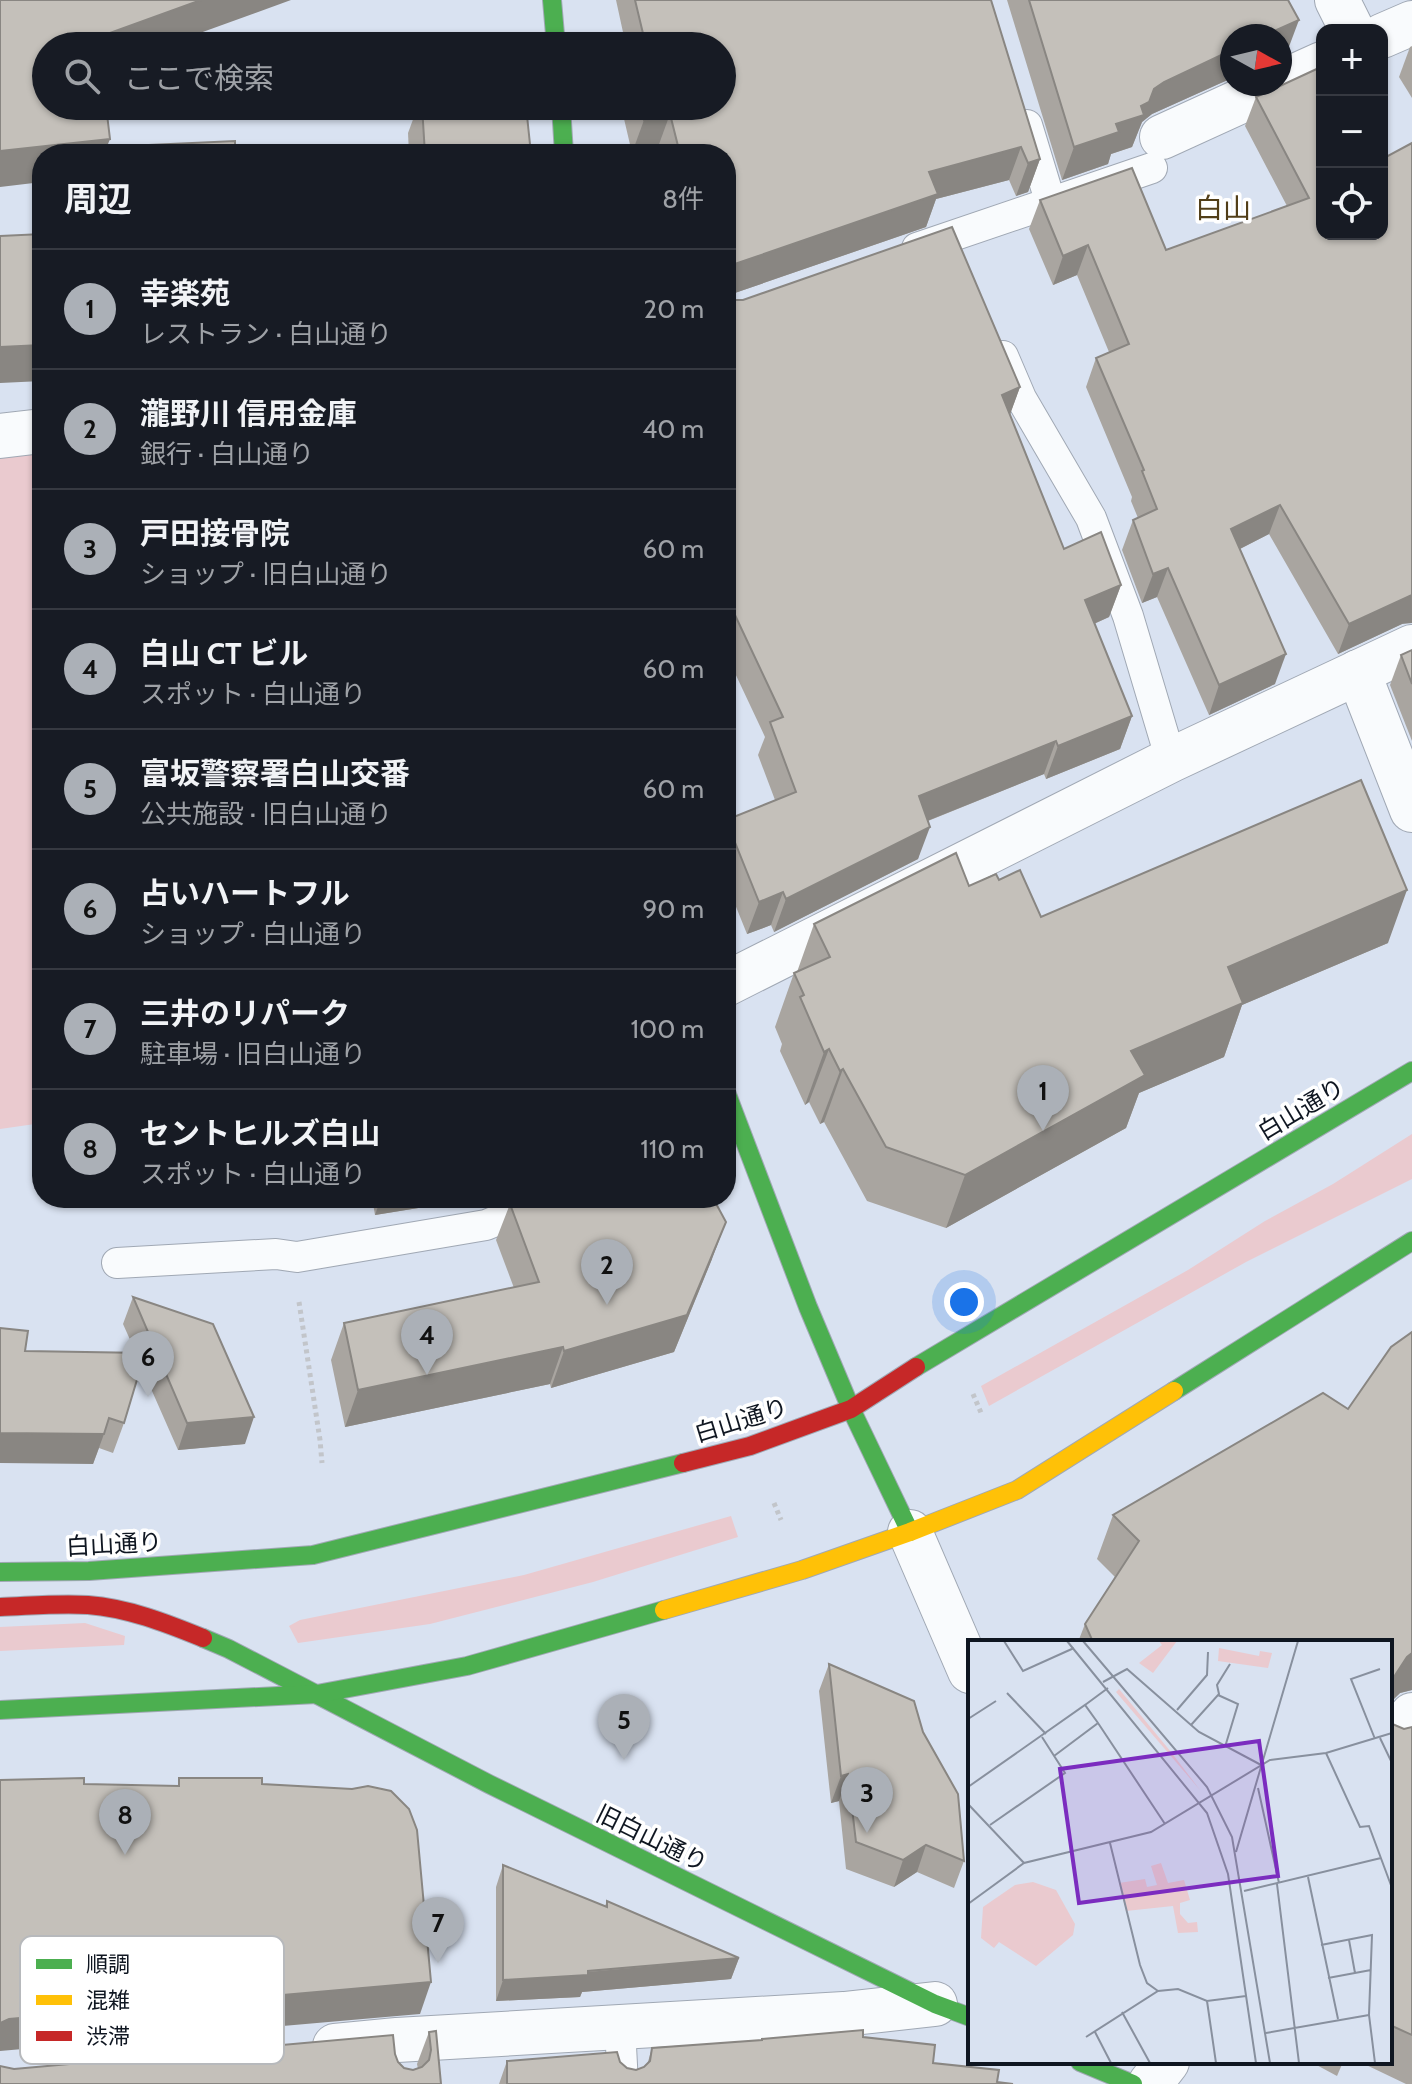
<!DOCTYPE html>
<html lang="ja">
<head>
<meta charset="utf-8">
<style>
  body { margin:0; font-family:Cabin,"Noto Sans JP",sans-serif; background:#20242c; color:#f1f3f6 }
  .controls { position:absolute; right:24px; top:24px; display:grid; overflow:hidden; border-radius:16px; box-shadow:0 2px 6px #0004 }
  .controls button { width:72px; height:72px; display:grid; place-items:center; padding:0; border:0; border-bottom:2px solid #363941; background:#171b24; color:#f1f3f6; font:40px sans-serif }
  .compass { position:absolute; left:1220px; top:24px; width:72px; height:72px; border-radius:50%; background:#171b24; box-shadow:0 2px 6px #0004; rotate:98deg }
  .you { position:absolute; left:964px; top:1302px; width:28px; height:28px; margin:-20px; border:6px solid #fff; border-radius:50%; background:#1a73e8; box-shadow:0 0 0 12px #1a73e833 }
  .badge { display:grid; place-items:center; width:52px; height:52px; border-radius:50%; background:#abb0b7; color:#111; font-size:26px; font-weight:700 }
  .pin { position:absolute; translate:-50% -66px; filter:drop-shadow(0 2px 4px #0008) }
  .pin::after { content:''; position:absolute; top:42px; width:28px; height:24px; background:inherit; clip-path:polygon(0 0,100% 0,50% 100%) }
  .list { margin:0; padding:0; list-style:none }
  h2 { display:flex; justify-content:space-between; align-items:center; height:104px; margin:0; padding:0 32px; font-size:34px }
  h2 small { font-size:26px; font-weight:400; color:#9ea1a6 }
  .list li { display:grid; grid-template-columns:52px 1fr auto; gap:24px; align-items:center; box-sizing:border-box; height:120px; padding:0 32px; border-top:2px solid #363941 }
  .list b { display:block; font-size:30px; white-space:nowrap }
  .list p { margin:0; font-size:26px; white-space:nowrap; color:#9ea1a6 }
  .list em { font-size:26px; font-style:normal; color:#9ea1a6 }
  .icon { flex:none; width:44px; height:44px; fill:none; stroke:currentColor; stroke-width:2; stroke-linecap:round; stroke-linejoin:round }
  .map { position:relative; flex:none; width:1412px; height:2084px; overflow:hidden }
  .search { position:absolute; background:#171b24; box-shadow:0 2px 6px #0004; left:32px; top:32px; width:704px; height:88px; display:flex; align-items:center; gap:20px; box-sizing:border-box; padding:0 28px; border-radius:44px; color:#9ea1a6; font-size:30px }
  .panel { position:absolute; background:#171b24; box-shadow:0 2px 6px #0004; left:32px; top:144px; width:704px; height:1064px; border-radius:32px }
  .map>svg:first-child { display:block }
  .green { fill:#eacacf }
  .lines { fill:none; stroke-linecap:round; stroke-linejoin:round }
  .lane-casing { stroke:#a0a8b4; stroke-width:32 }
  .street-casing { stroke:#a0a8b4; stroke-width:46 }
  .fast-casing { stroke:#a0a8b4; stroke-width:20 }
  .slow-casing { stroke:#a0a8b4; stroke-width:20 }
  .jam-casing { stroke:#a0a8b4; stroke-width:20 }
  .path { stroke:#c2c5ca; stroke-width:5; stroke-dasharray:4 4; stroke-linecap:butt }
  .lane { stroke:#f9fbfd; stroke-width:30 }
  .street { stroke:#f9fbfd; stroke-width:44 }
  .fast { stroke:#4caf50; stroke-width:18 }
  .slow { stroke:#ffc107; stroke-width:18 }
  .jam { stroke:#c62828; stroke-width:18 }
  .wall { fill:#a9a5a0 }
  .shaded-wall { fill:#898682 }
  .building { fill:#c4c0ba; stroke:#898682; stroke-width:2 }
  .labels { text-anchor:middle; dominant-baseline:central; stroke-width:7; stroke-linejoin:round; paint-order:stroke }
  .street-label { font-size:24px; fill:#0f1621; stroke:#fff }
  .quarter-label { font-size:28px; fill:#513e18; stroke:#fff }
  .inset-road { fill:none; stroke:#88909e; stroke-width:2 }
  .view { fill:#7b2cbf; fill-opacity:0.15; stroke:#7b2cbf; stroke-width:4 }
  .inset-edge { fill:none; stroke:#0f1621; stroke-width:4 }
  .key { fill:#fff; stroke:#b7b9bc; stroke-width:2 }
  .key-label { font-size:22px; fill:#0f1621 }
</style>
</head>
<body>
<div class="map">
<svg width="1412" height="2084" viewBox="0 0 1412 2084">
  <rect width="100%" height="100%" fill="#d9e2f1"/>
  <g class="green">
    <path d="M42 449V1123L0 1129V453Z"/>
    <path d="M1412 1134V1179L1246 1262 989 1406 981 1386 1188 1270 1265 1221 1333 1184Z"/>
    <path d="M731 1516 738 1537 593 1582 430 1624 298 1643 289 1626 300 1620 524 1575Z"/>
    <path d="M85 1623 125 1636 124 1645 0 1651V1627Z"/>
  </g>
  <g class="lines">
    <g class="lane-casing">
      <g id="lane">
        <path d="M1027 125 1051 204"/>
        <path d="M917 248 1152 168"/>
        <path d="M1003 356 1021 398 1091 518 1128 616 1171 760"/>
        <path d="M117 1263 276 1254 297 1257 486 1225 551 1198"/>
        <path d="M620 2027 623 2084"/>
      </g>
    </g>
    <g class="street-casing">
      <g id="street">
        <path d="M1337 0 1352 30"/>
        <path d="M1382 36 1412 23"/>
        <path d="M1280 83 1322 64"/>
        <path d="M1162 137 1278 84"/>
        <path d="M0 436 42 431"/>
        <path d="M1358 672 1412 810"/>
        <path d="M726 984 1171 760 1412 647"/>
        <path d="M910 1532 970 1671"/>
        <path d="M1390 1748 1412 1715"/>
        <path d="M335 2046 397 2040 844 2014 935 2004"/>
        <path d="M1150 2084 1167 2062"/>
      </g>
    </g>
    <g class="fast-casing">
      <g id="fast">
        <path d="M552 0 556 46"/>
        <path d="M561 106 564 154"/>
        <path d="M726 1092 808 1307 851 1409 910 1532"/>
        <path d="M916 1367 1412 1071"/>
        <path d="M1174 1391 1412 1241"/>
        <path d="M0 1572 89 1571 313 1555 683 1463"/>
        <path d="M203 1638 229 1649 489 1784 935 2004 970 2017"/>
        <path d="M0 1710 317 1694 467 1666 664 1610"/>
        <path d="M1080 2062 1133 2084"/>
      </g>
    </g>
    <g class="slow-casing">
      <path id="slow" d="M664 1610 802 1570 910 1532 1017 1490 1174 1391"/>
    </g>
    <g class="jam-casing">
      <g id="jam">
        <path d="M683 1463 750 1446 851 1409 916 1367"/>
        <path d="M0 1607C29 1606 59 1603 88 1605 128 1608 166 1623 203 1638"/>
      </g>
    </g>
    <g class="path">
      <path d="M299 1302 320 1440 322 1463"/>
      <path d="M973 1394 982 1415"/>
      <path d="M774 1503 781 1520"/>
    </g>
    <use href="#lane" class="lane"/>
    <use href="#street" class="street"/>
    <use href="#fast" class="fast"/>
    <use href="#slow" class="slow"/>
    <use href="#jam" class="jam"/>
  </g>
  <g class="wall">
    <path d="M616 0H991L1040 159 1028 192 1016 196 1009 180 936 199 926 227 726 296 735 300 1020 387 1010 414 1064 549 1121 585 1109 617 1094 624 1132 716 1120 749 1046 779 1044 774 928 821 918 859 774 932 771 925 747 934 726 882V820L775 800 758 755 765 737 726 654V154H660L658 147 632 153 621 106H722V46H626Z"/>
    <path d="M1007 0H1288L1287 52 1280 56V36H1232V78L1152 114 1142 122 1132 147 1111 154 1108 164 1062 180Z"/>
    <path d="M1412 46V98L1399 77 1410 47Z"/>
    <path d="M1321 67 1402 624 1338 654 1269 534 1240 549 1275 684 1209 715 1157 597 1142 603 1122 550 1133 520 1138 518 1131 501 1132 497 1086 387 1096 358 1109 352 1077 275 1053 285 1029 229 1040 200 1166 250 1287 206 1245 126 1256 97Z"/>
    <path d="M418 106H526L531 154H409L408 133Z"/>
    <path d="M1412 650V741L1390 685 1401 655Z"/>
    <path d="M999 880 1041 917 1388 943 1242 1005 1224 1057 1139 1093 1126 1128 946 1228 867 1201 824 1122 820 1124 809 1102 805 1105 780 1051 782 1044 775 1027 794 973 797 972 814 924Z"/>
    <path d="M372 1198H480L375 1215Z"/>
    <path d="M480 1198H504L484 1206Z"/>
    <path d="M510 1204 712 1259 674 1352 551 1388 550 1384 345 1427 331 1360 344 1323 514 1288 496 1240Z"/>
    <path d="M133 1297 245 1444 178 1450 141 1366 124 1423 113 1453 99 1448 93 1464 25 1351 136 1353 123 1324Z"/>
    <path d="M1412 1332V1690L1400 1693 1391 1701 1390 1642H1078L1085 1624 1115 1577 1097 1559 1113 1515 1348 1409Z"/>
    <path d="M829 1664 964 1861 954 1888 917 1872 894 1887 846 1869 839 1801 831 1803 819 1691Z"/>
    <path d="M1390 1723 1404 1729 1412 1727V2084H1406L1360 2062H1390Z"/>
    <path d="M503 1865 605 1906 607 1901 739 1958 731 1979 582 1992 580 1997 496 2001V1887Z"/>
    <path d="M429 2032 441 2084 14 2069 395 2054 398 2062 404 2068 413 2070 418 2069 417 2064Z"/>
    <path d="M863 2037 933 2063 997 2082 1013 2084H499L507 2061 620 2062 627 2068 636 2070 644 2067 647 2065 652 2048Z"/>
    <path d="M1311 2062H1343L1337 2076Z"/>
  </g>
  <g class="shaded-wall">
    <path d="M201 0H291L164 46H96L99 37Z"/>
    <path d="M1299 20 1287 52 1280 56V36H1263Z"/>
    <path d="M1232 50V78L1152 114 1142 122 1132 147 1111 154 1108 164 1062 180 1074 147 1116 124 1141 106 1154 89 1164 82Z"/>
    <path d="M670 114 658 147 632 153 644 120Z"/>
    <path d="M110 139 104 154H42V182L0 187V151Z"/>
    <path d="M1021 147 1009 180 936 199 926 227 726 296V270L732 265 929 172Z"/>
    <path d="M1040 159 1028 192 1016 196 1028 163Z"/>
    <path d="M1088 245 1077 275 1053 285 1063 256Z"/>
    <path d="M42 345V381L0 383V347Z"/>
    <path d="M1020 387 1008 420 1002 395Z"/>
    <path d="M1280 505 1269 534 1220 559 1231 529Z"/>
    <path d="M1168 568 1157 597 1142 603 1153 574Z"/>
    <path d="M1121 585 1109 617 1073 633 1085 600Z"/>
    <path d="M1412 595V623L1402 624 1338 654 1349 624Z"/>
    <path d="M1286 654 1275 684 1209 715 1219 685Z"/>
    <path d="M1132 716 1120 749 1046 779 1058 746Z"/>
    <path d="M1056 741 1044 774 907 829 919 796Z"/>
    <path d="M930 827 918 859 774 932 786 899Z"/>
    <path d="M1407 890 1388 943 1242 1005 1224 1057 1139 1093 1126 1128 946 1228 965 1175 1131 1051 1228 967Z"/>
    <path d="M783 892 771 925 747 934 759 902Z"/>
    <path d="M829 1049 809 1102 805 1105 824 1052Z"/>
    <path d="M843 1069 824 1122 820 1124 840 1071Z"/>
    <path d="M381 1198H480L375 1215Z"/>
    <path d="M487 1198H504L484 1206Z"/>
    <path d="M726 1222 712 1259 674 1352 551 1388 564 1351Z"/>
    <path d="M563 1347 550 1384 345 1427 358 1390Z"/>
    <path d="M254 1417 245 1444 178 1450 187 1423Z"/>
    <path d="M0 1433 104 1434 93 1464 0 1463Z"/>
    <path d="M1412 1653V1690L1400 1693 1390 1703V1683L1407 1657Z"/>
    <path d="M848 1774 839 1801 831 1803 841 1776Z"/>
    <path d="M926 1845 917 1872 894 1887 903 1860Z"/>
    <path d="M739 1958 731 1979 582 1992 580 1997 496 2001 503 1980Z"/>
    <path d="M431 1982 420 2014 0 2051V2023L9 2019Z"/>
  </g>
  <g class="building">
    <path d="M0 0H201L99 37 100 46H46V106H106L110 139 0 151Z"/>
    <path d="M635 0H991L1040 159 1028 163 1021 147 929 172 938 194 732 265 726 270V154H680L670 114 644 120 640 106H722V46H646Z"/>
    <path d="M1029 0H1288L1299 20 1263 36H1232V50L1164 82 1154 89 1149 102 1141 106 1144 115 1116 124 1119 132 1074 147Z"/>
    <path d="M1321 67 1322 70V234H1382V159L1412 143V595L1349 624 1280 505 1231 529 1286 654 1219 685 1168 568 1153 574 1133 520 1157 509 1142 471 1144 470 1096 358 1129 344 1088 245 1063 256 1040 200 1132 168 1166 250 1309 198 1256 97Z"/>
    <path d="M422 106H526L531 154H425Z"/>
    <path d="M235 141V154H107L106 147Z"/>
    <path d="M952 227 1020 387 1002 395 1064 549 1101 532 1121 585 1085 600 1132 716 1058 746 1056 741 919 796 930 827 786 899 783 892 759 902 726 820 796 792 770 722 783 717 726 596V295L735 300H743Z"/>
    <path d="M42 234V345L0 347V236Z"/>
    <path d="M1412 650V684L1401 655Z"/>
    <path d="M1361 780 1407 890 1228 967 1243 1003 1131 1051 1145 1075 965 1175 886 1147 843 1069 840 1071 829 1049 824 1052 800 997 804 995 794 973 830 957 814 924 956 853 969 886 996 874 999 880 1020 870 1041 917Z"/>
    <path d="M523 1198H713L726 1222 687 1315 564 1351 563 1347 358 1390 344 1323 539 1282 510 1204Z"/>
    <path d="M133 1297 213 1324 254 1417 187 1423Z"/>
    <path d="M0 1328 28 1331 25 1351 145 1353 124 1423 109 1418 104 1434 0 1433Z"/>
    <path d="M1412 1332V1653L1407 1657 1390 1683V1642H1093L1085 1624 1139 1541 1113 1515 1323 1393 1348 1409 1391 1347Z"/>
    <path d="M829 1664 914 1701 923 1732 958 1794 964 1861 926 1845 903 1860 856 1842 848 1774 841 1776Z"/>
    <path d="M1390 1723 1404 1729 1412 1727V2035L1390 2025Z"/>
    <path d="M84 1778V1784L179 1786V1778H262V1784L352 1789 368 1786 391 1791 409 1809 417 1830 431 1982 9 2019 0 2023V1780Z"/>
    <path d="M503 1865 607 1907V1901L739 1958 588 1971V1975L503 1980Z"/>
    <path d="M863 2030V2037L935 2045 933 2063 999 2070 997 2082 1013 2084H507V2061L617 2052 620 2062 627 2068 636 2070 644 2067 650 2061 652 2048 762 2040V2039Z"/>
    <path d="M436 2031 441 2084H0V2066L14 2069 393 2035 395 2054 398 2062 404 2068 413 2070 422 2067 429 2060 431 2050 429 2032Z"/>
  </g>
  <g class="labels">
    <g class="street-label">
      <text transform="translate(1301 1109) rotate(-31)">白山通り</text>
      <text transform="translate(741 1420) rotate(-17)">白山通り</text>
      <text transform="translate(114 1544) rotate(-3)">白山通り</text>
      <text transform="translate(652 1838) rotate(26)">旧白山通り</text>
    </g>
    <g class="quarter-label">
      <text x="1223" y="208">白山</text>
    </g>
  </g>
  <g transform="translate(968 1640)">
    <rect width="424" height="424" fill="#d9e2f1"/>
    <path d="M191 1H209L185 33 171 23 194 5ZM251 8 291 16 292 11 304 13 300 28 250 21ZM151 49 203 112 232 150 148 52ZM193 223 200 243 216 240 222 260 212 263V274L220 283 229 282 230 292 210 293 205 266 158 271 151 243 177 239 179 247 189 245 183 226ZM65 242 88 250 107 284 105 295 68 326 31 302 26 308 13 298 15 267 47 245Z" fill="#eacacf"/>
    <path class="inset-road" d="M36 1 55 31 106 8M99 1 239 173 260 234 288 423M115 1 239 147 264 197 302 423M135 42 159 29 231 92 295 126M39 53 78 94M250 55 270 64 257 107M117 65 140 48M209 70 239 35 240 12M0 79 28 61M130 83 197 184M223 85 251 54 249 45 262 24M412 98 424 123M407 99 383 39 412 29M358 113 392 187 401 186 424 248M0 147 117 65 130 83 86 116M290 148 311 243M0 164 56 223M22 185 97 133 74 97M142 203 172 325 179 343 190 351M268 212 330 1M340 237 370 379M309 244 331 423M276 251 413 218M0 264 56 223 183 192 302 120 358 113 424 93M381 300 387 333M353 305 404 295 401 375 407 423M424 312V344M360 338 403 330M239 361 248 423M154 372 182 423M127 392 143 423M298 393 401 375M118 397 190 351 210 349 239 361 278 356"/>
    <path class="view" d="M291 101 310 236 111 263 92 129Z"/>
    <rect width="424" height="424" class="inset-edge"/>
  </g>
  <rect x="20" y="1936" width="264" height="128" rx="12" class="key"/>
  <rect x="36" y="1959" width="36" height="10" fill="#4caf50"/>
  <rect x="36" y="1995" width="36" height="10" fill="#ffc107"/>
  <rect x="36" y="2031" width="36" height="10" fill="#c62828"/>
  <g class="key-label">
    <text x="86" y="1972">順調</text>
    <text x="86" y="2008">混雑</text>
    <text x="86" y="2044">渋滞</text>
  </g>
</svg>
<div class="controls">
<button>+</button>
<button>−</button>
<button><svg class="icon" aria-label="locate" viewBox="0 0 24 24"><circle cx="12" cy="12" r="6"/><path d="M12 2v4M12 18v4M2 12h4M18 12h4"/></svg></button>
</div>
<svg class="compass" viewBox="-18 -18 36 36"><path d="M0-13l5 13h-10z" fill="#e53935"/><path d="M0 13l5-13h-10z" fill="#9ea1a6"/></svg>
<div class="you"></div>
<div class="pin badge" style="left:1043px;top:1131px">1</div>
<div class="pin badge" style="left:607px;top:1305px">2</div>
<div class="pin badge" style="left:867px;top:1833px">3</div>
<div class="pin badge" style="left:427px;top:1375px">4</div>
<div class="pin badge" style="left:624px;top:1760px">5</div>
<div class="pin badge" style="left:148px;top:1397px">6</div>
<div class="pin badge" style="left:438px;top:1963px">7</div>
<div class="pin badge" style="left:125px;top:1855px">8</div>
<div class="search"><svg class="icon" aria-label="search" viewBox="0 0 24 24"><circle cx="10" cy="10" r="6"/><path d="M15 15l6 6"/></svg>ここで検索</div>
<section class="panel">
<h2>周辺<small>8件</small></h2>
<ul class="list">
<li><span class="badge">1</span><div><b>幸楽苑</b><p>レストラン · 白山通り</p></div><em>20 m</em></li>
<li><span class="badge">2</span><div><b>瀧野川 信用金庫</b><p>銀行 · 白山通り</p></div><em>40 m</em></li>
<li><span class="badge">3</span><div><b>戸田接骨院</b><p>ショップ · 旧白山通り</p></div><em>60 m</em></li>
<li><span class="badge">4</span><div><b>白山 CT ビル</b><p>スポット · 白山通り</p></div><em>60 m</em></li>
<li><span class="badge">5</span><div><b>富坂警察署白山交番</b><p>公共施設 · 旧白山通り</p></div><em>60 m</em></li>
<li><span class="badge">6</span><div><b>占いハートフル</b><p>ショップ · 白山通り</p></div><em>90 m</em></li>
<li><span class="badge">7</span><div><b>三井のリパーク</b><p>駐車場 · 旧白山通り</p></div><em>100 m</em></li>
<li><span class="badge">8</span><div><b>セントヒルズ白山</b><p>スポット · 白山通り</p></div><em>110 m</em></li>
</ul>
</section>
</div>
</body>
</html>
